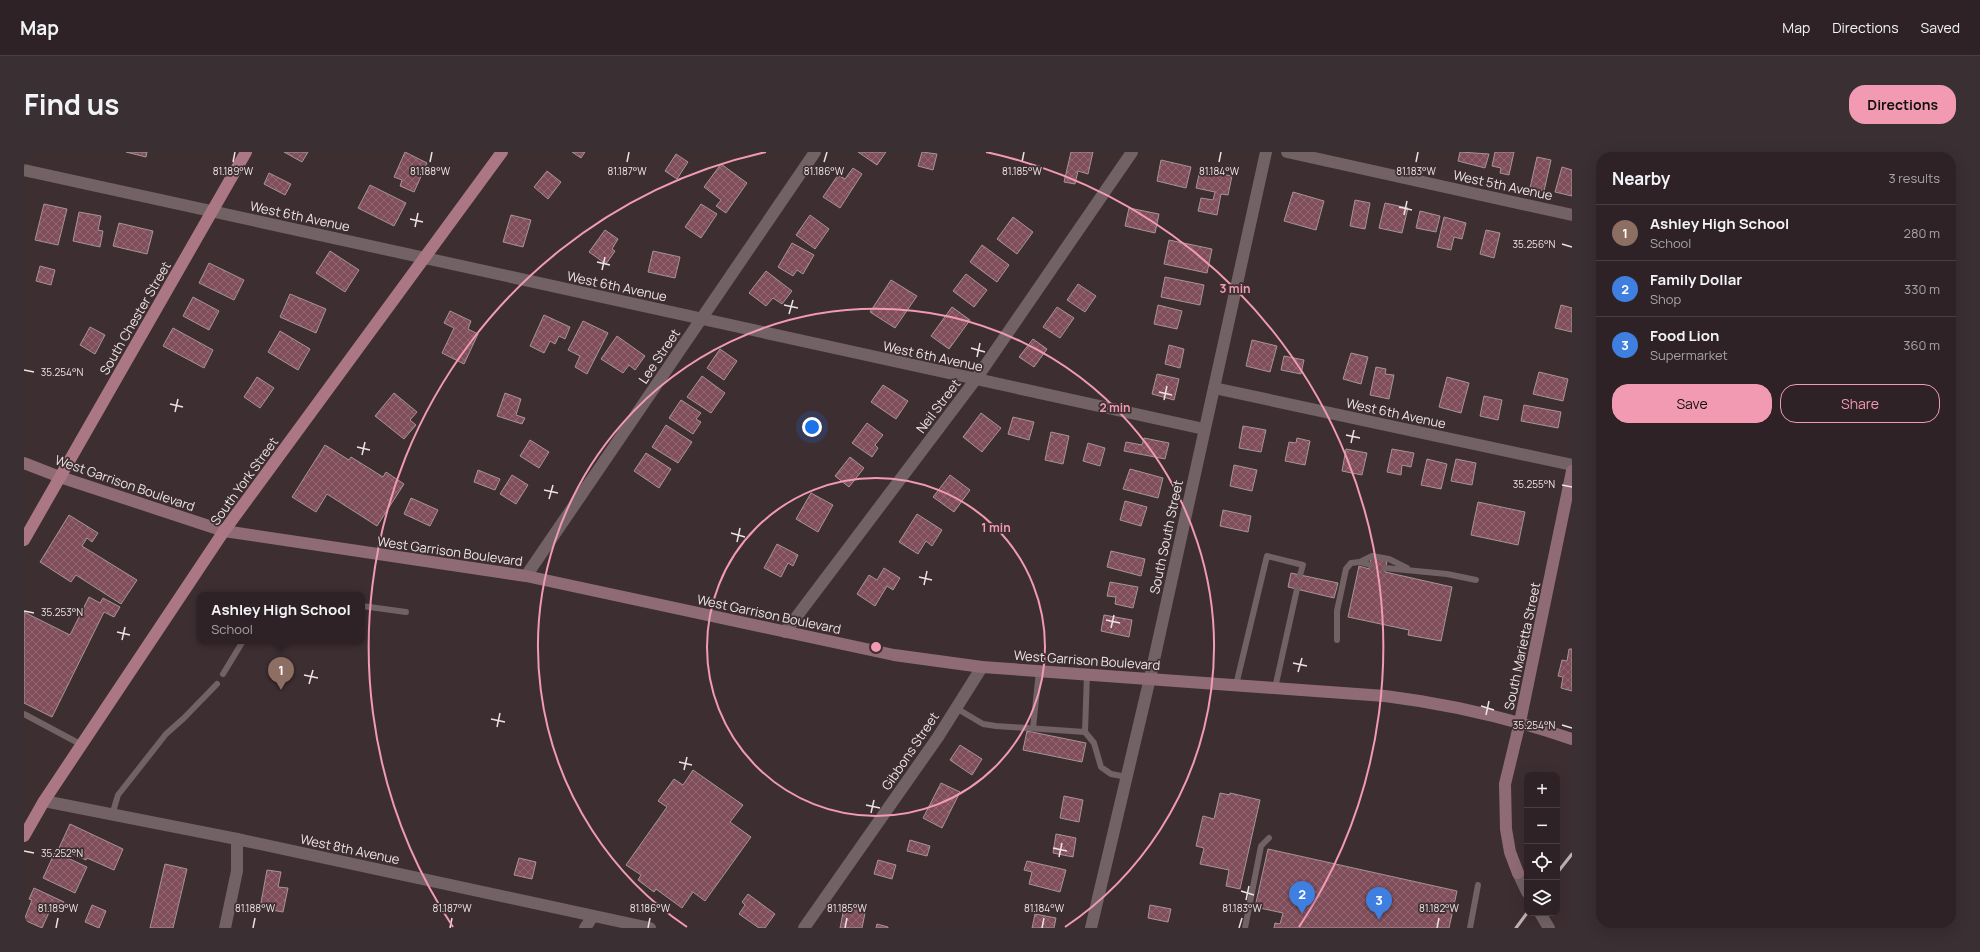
<!DOCTYPE html>
<html lang="en">
<head>
<meta charset="utf-8">
<style>
  body { margin:0; font-family:Manrope,sans-serif; background:#3a2f32; color:#f1f3f6 }
  .controls { position:absolute; right:12px; bottom:12px; display:grid; overflow:hidden; border-radius:8px; box-shadow:0 4px 16px #0002 }
  .controls button { width:36px; height:36px; display:grid; place-items:center; padding:0; border:0; border-bottom:1px solid #493f43; background:#2e2226; color:#f1f3f6; font:20px sans-serif }
  .you { position:absolute; left:788px; top:275px; width:14px; height:14px; margin:-10px; border:3px solid #fff; border-radius:50%; background:#1a73e8; box-shadow:0 0 0 6px #1a73e833 }
  .badge { display:grid; place-items:center; width:26px; height:26px; border-radius:50%; background:#f19ab2; color:#fff; font-size:13px; font-weight:700 }
  .pin { position:absolute; translate:-50% -33px; filter:drop-shadow(0 1px 2px #0008) }
  .pin::after { content:''; position:absolute; top:21px; width:14px; height:12px; background:inherit; clip-path:polygon(0 0,100% 0,50% 100%) }
  .popup { position:absolute; left:173px; top:440px; width:168px; height:52px; box-sizing:border-box; display:grid; place-content:center; border-radius:8px; background:#2e2226; filter:drop-shadow(0 1px 3px #0005); font-size:13px; white-space:nowrap; color:#a7a4a7 }
  .popup b { font-size:15px; color:#f1f3f6 }
  .popup::after { content:''; position:absolute; left:50%; top:100%; margin-left:-8px; border:8px solid transparent; border-top-color:#2e2226 }
  .list { margin:0; padding:0; list-style:none }
  h2 { display:flex; justify-content:space-between; align-items:center; height:52px; margin:0; padding:0 16px; font-size:17px }
  h2 small { font-size:13px; font-weight:400; color:#a7a4a7 }
  .list li { display:grid; grid-template-columns:26px 1fr auto; gap:12px; align-items:center; box-sizing:border-box; height:56px; padding:0 16px; border-top:1px solid #493f43 }
  .list b { display:block; font-size:15px; white-space:nowrap }
  .list p { margin:0; font-size:13px; white-space:nowrap; color:#a7a4a7 }
  .list em { font-size:13px; font-style:normal; color:#a7a4a7 }
  .actions { display:flex; gap:8px; padding:12px 16px }
  .actions a { flex:1; padding:9px 0; border:1px solid #f19ab2; border-radius:16px; text-align:center; font-size:14px; color:#f19ab2 }
  .actions .main { background:#f19ab2; color:#111 }
  .icon { flex:none; width:22px; height:22px; fill:none; stroke:currentColor; stroke-width:2; stroke-linecap:round; stroke-linejoin:round }
  .map { position:relative; flex:none; width:1548px; height:776px; overflow:hidden; border-radius:16px }
  header { display:flex; align-items:center; gap:24px; box-sizing:border-box; height:56px; padding:0 20px; background:#2e2226; border-bottom:1px solid #493f43 }
  header strong { font-size:19px }
  nav { display:flex; gap:22px; margin-inline-start:auto; font-size:14px }
  .intro { display:flex; align-items:center; justify-content:space-between; box-sizing:border-box; height:96px; padding:0 24px }
  h1 { margin:0; font-size:28px }
  .button { padding:10px 18px; border-radius:16px; background:#f19ab2; color:#111; font-size:14px; font-weight:700 }
  main { display:flex; gap:24px; padding:0 24px }
  aside { flex:1; background:#2e2226; border-radius:16px; box-shadow:0 4px 16px #0002 }
  .map>svg:first-child { display:block }
  .building { fill:url(#building-cross-hatch); stroke:#a69498 }
  .lines { fill:none; stroke-linecap:round; stroke-linejoin:round }
  .service { stroke:#726265; stroke-width:6 }
  .minor { stroke:#726265; stroke-width:12 }
  .secondary { stroke:#8f6c75; stroke-width:12 }
  .primary { stroke:#ac7785; stroke-width:12 }
  .rail { stroke:#beb3b6; stroke-width:3 }
  .ticks { fill:none; stroke:#ece3e5; stroke-width:1.5 }
  .ring { fill:none; stroke:#f19ab2; stroke-width:2 }
  .labels { text-anchor:middle; dominant-baseline:central; stroke-width:3.5; stroke-linejoin:round; paint-order:stroke }
  .street-label { font-size:13px; fill:#ece3e5; stroke:#3d2e32 }
  .ticks-label { font-size:10px; text-anchor:middle; fill:#ece3e5; stroke:#3d2e32; stroke-width:3.5; stroke-linejoin:round; paint-order:stroke }
  .centre { fill:#f19ab2; stroke:#3d2e32; stroke-width:2 }
  .ring-label { font-size:12px; text-anchor:middle; font-weight:bold; fill:#f19ab2; stroke:#3d2e32; stroke-width:3.5; stroke-linejoin:round; paint-order:stroke }
</style>
</head>
<body>
<header>
<strong>Map</strong>
<nav><a>Map</a><a>Directions</a><a>Saved</a></nav>
</header>
<div class="intro"><h1>Find us</h1><a class="button">Directions</a></div>
<main>
<div class="map">
<svg width="1548" height="776" viewBox="0 0 1548 776">
  <defs>
    <pattern id="building-cross-hatch" width="8" height="8" patternUnits="userSpaceOnUse"><rect width="8" height="8" fill="#804e5b"/><path d="M0 0l8 8M0 8l8-8" fill="none" stroke="#926772"/></pattern>
  </defs>
  <rect width="100%" height="100%" fill="#3d2e32"/>
  <g class="building">
    <path d="M102 0H123L122 5Z"/>
    <path d="M260 0H284L278 10Z"/>
    <path d="M381 0 403 11 390 40 376 34 378 28 370 25Z"/>
    <path d="M548 0H561L557 6Z"/>
    <path d="M834 0H862L853 13Z"/>
    <path d="M898 0 913 2 909 18 894 14Z"/>
    <path d="M1047 0H1069L1064 22 1054 19 1051 32 1040 30Z"/>
    <path d="M1436 0 1465 2 1461 16 1434 9Z"/>
    <path d="M1471 0H1490L1485 23 1476 21 1477 16 1468 14Z"/>
    <path d="M652 2 664 10 653 27 641 19Z"/>
    <path d="M1513 5 1527 8 1520 39 1506 36Z"/>
    <path d="M1137 8 1167 15 1162 36 1133 29Z"/>
    <path d="M697 12 723 31 702 61 692 54 697 48 680 35Z"/>
    <path d="M1538 15 1548 18V44L1531 40Z"/>
    <path d="M829 16 838 22 816 56 799 45 814 23 821 27Z"/>
    <path d="M1176 18 1208 24 1204 43 1197 42 1193 63 1174 59 1177 46 1189 48 1191 40 1172 36Z"/>
    <path d="M523 19 537 30 524 47 510 35Z"/>
    <path d="M245 21 267 32 261 43 240 32Z"/>
    <path d="M346 33 382 51 370 74 334 56Z"/>
    <path d="M1269 40 1300 49 1292 78 1260 69Z"/>
    <path d="M1331 48 1346 51 1341 77 1326 74Z"/>
    <path d="M1361 51 1384 56 1378 81 1355 76Z"/>
    <path d="M20 52 43 57 34 93 11 88Z"/>
    <path d="M677 52 693 62 677 86 661 75Z"/>
    <path d="M1105 56 1135 62 1131 81 1101 74Z"/>
    <path d="M1396 59 1416 64 1412 80 1392 76Z"/>
    <path d="M55 60 77 64 74 78 79 79 76 95 49 89Z"/>
    <path d="M487 63 507 68 499 95 479 90Z"/>
    <path d="M786 63 805 77 791 97 772 83Z"/>
    <path d="M989 65 1009 80 993 102 973 87Z"/>
    <path d="M1420 65 1442 71 1438 87 1430 85 1427 98 1413 95Z"/>
    <path d="M95 71 129 79 123 102 89 94Z"/>
    <path d="M581 78 594 87 588 97 591 99 582 112 565 100Z"/>
    <path d="M1462 78 1476 81 1470 106 1456 102Z"/>
    <path d="M1145 88 1188 97 1183 121 1140 112Z"/>
    <path d="M768 91 790 103 779 122 773 118 769 124 754 115Z"/>
    <path d="M958 93 985 113 973 130 946 110Z"/>
    <path d="M306 99 335 118 321 140 292 121Z"/>
    <path d="M629 99 656 105 651 126 624 120Z"/>
    <path d="M185 111 220 128 210 148 175 131Z"/>
    <path d="M16 114 31 118 27 133 12 129Z"/>
    <path d="M742 119 768 139 758 152 749 146 742 154 725 141Z"/>
    <path d="M942 122 963 138 950 155 929 139Z"/>
    <path d="M1141 125 1180 133 1176 153 1137 145Z"/>
    <path d="M867 128 893 144 871 176 846 160Z"/>
    <path d="M1054 132 1072 144 1061 160 1043 148Z"/>
    <path d="M266 142 302 157 292 181 256 165Z"/>
    <path d="M169 145 195 159 185 178 159 164Z"/>
    <path d="M1134 153 1158 159 1153 177 1130 172Z"/>
    <path d="M1537 153 1548 156V180L1531 176Z"/>
    <path d="M928 155 946 168 925 197 907 184Z"/>
    <path d="M1033 155 1050 166 1036 186 1019 175Z"/>
    <path d="M426 159 447 169 444 177 454 182 440 212 418 201 430 176 420 171Z"/>
    <path d="M520 163 546 175 541 187 535 184 531 192 526 189 520 201 506 194Z"/>
    <path d="M559 169 584 181 563 222 551 215 556 204 544 198Z"/>
    <path d="M66 175 81 183 71 202 56 193Z"/>
    <path d="M149 176 189 198 180 216 139 194Z"/>
    <path d="M256 179 286 197 274 218 244 200Z"/>
    <path d="M593 184 621 204 611 218 605 213 599 221 577 207Z"/>
    <path d="M1009 187 1023 197 1010 215 995 205Z"/>
    <path d="M1228 188 1253 194 1246 220 1222 214Z"/>
    <path d="M1145 193 1160 197 1156 216 1141 212Z"/>
    <path d="M696 197 713 209 700 228 683 216Z"/>
    <path d="M1327 201 1344 205 1337 232 1319 227Z"/>
    <path d="M1260 204 1280 208 1277 222 1257 218Z"/>
    <path d="M1352 215 1362 217 1361 222 1370 223 1365 247 1346 243Z"/>
    <path d="M1515 220 1544 227 1539 249 1509 242Z"/>
    <path d="M1133 222 1155 227 1150 248 1128 242Z"/>
    <path d="M678 224 701 241 687 261 663 245Z"/>
    <path d="M233 225 250 236 236 256 220 245Z"/>
    <path d="M1423 225 1445 231 1437 261 1415 255Z"/>
    <path d="M859 233 884 249 872 267 847 250Z"/>
    <path d="M370 241 393 260 386 268 392 273 380 287 351 264Z"/>
    <path d="M481 241 497 247 492 263 501 266 498 272 473 264Z"/>
    <path d="M1460 244 1478 248 1474 268 1456 264Z"/>
    <path d="M657 248 677 261 672 267 677 270 669 282 645 266Z"/>
    <path d="M1500 253 1537 260 1534 276 1497 269Z"/>
    <path d="M957 261 977 276 958 300 939 285Z"/>
    <path d="M989 265 1010 270 1005 288 984 282Z"/>
    <path d="M843 271 859 283 851 293 854 296 848 305 828 291Z"/>
    <path d="M642 273 668 290 654 311 628 295Z"/>
    <path d="M1219 274 1242 278 1237 300 1215 296Z"/>
    <path d="M1027 280 1045 284 1039 312 1021 308Z"/>
    <path d="M1120 286 1145 291 1141 307 1100 299 1102 290 1118 293Z"/>
    <path d="M1273 286 1286 289 1281 313 1261 309 1265 290 1272 291Z"/>
    <path d="M506 288 525 300 515 316 496 304Z"/>
    <path d="M1064 291 1081 296 1076 314 1059 309Z"/>
    <path d="M301 293 325 308 327 305 359 325 362 320 380 332 353 374 303 342 292 360 268 345Z"/>
    <path d="M1322 297 1343 301 1338 323 1318 319Z"/>
    <path d="M1368 297 1390 301 1387 315 1378 313 1377 323 1363 320Z"/>
    <path d="M622 301 647 317 635 336 610 319Z"/>
    <path d="M826 305 840 316 825 335 811 324Z"/>
    <path d="M1403 307 1423 312 1417 337 1397 333Z"/>
    <path d="M1432 307 1452 311 1448 333 1427 329Z"/>
    <path d="M1210 313 1233 318 1228 339 1206 334Z"/>
    <path d="M1106 317 1139 326 1134 346 1099 337Z"/>
    <path d="M454 318 476 327 471 338 450 330Z"/>
    <path d="M488 323 504 333 492 352 476 342Z"/>
    <path d="M926 323 946 338 930 360 909 345Z"/>
    <path d="M787 341 809 353 794 380 772 367Z"/>
    <path d="M387 346 414 358 406 374 380 362Z"/>
    <path d="M1101 349 1123 355 1117 374 1096 368Z"/>
    <path d="M1454 350 1501 360 1494 393 1447 383Z"/>
    <path d="M1199 358 1227 364 1224 380 1196 374Z"/>
    <path d="M893 362 918 378 908 394 902 389 894 402 875 390Z"/>
    <path d="M45 363 74 381 68 390 63 386 58 394 113 428 97 452 52 423 47 430 16 410Z"/>
    <path d="M753 392 774 403 769 414 764 411 757 425 740 416Z"/>
    <path d="M1087 399 1121 407 1117 424 1083 415Z"/>
    <path d="M1347 406 1363 409 1361 420 1428 435 1417 489 1384 483 1385 478 1324 465 1335 414 1345 417Z"/>
    <path d="M860 416 876 426 869 438 863 434 851 454 833 442 845 423 853 428Z"/>
    <path d="M1267 421 1314 431 1310 446 1264 435Z"/>
    <path d="M1086 430 1114 435 1109 456 1091 452 1092 445 1083 444Z"/>
    <path d="M65 445 76 451 79 446 96 455 90 465 80 460 28 565 0 551V460L46 483Z"/>
    <path d="M1080 463 1108 468 1105 485 1077 479Z"/>
    <path d="M1545 497H1548V539L1537 536 1539 525 1534 524 1538 508 1543 509Z"/>
    <path d="M1003 579 1062 591 1058 610 999 598Z"/>
    <path d="M936 593 958 607 948 623 926 608Z"/>
    <path d="M669 618 719 653 706 670 727 685 681 749 669 740 658 756 632 737 630 740 614 728 617 723 602 713 643 655 634 649 650 627 659 633Z"/>
    <path d="M917 631 936 640 918 676 899 666Z"/>
    <path d="M1196 641 1206 643V641L1236 648 1216 737 1202 734 1205 718 1176 712 1180 696 1172 694 1179 664 1190 667Z"/>
    <path d="M1040 644 1059 648 1055 670 1036 666Z"/>
    <path d="M46 672 99 697 90 718 63 706 62 708 35 696Z"/>
    <path d="M1032 682 1052 686 1049 705 1029 701Z"/>
    <path d="M886 688 906 694 903 704 883 699Z"/>
    <path d="M1244 697 1433 739 1425 776H1250L1251 771 1256 772 1259 761 1231 755Z"/>
    <path d="M31 700 63 715 51 741 19 726Z"/>
    <path d="M495 706 512 710 508 727 490 723Z"/>
    <path d="M854 708 872 713 868 727 850 722Z"/>
    <path d="M1003 709 1042 718 1036 740 1005 732 1008 720 1000 718Z"/>
    <path d="M141 712 163 717 149 776H126Z"/>
    <path d="M243 718 257 720 254 735 264 736 259 760 236 756Z"/>
    <path d="M10 736 40 750 35 760 27 756 18 776 0 768 8 748 5 747Z"/>
    <path d="M724 742 751 762 741 776H735L715 762 721 753 718 750Z"/>
    <path d="M821 751 842 756 838 776H816Z"/>
    <path d="M68 753 82 759 75 776 61 770Z"/>
    <path d="M1126 753 1147 757 1144 770 1124 766Z"/>
    <path d="M1011 762 1032 766 1030 776H1008Z"/>
    <path d="M853 772 864 775V776H852Z"/>
  </g>
  <g class="lines">
    <g class="service">
      <path d="M1336 410 1348 404 1365 407 1383 416"/>
      <path d="M1361 416 1423 422 1452 428"/>
      <path d="M262 443H276"/>
      <path d="M338 454 382 460"/>
      <path d="M1313 488V459L1322 417 1327 411 1336 410 1346 413"/>
      <path d="M199 522 219 489"/>
      <path d="M1212 533 1243 404 1279 413 1276 423"/>
      <path d="M1251 536 1273 437"/>
      <path d="M932 556 959 572 972 574 1061 580 1070 591 1077 615 1087 622 1103 625"/>
      <path d="M0 562 58 593"/>
      <path d="M1009 576 1015 519"/>
      <path d="M1061 580 1063 522"/>
      <path d="M88 663 94 643 142 582 160 566 193 532"/>
      <path d="M1221 776 1237 694 1245 686"/>
      <path d="M1446 776 1454 733"/>
    </g>
    <g class="minor">
      <path d="M1263 0 1548 63"/>
      <path d="M0 18 1180 277"/>
      <path d="M1190 236 1548 313"/>
      <path d="M502 424 791 0"/>
      <path d="M761 480 952 227 1108 0"/>
      <path d="M20 649 213 687 626 776"/>
      <path d="M1494 721 1503 740"/>
      <path d="M1516 761 1525 776"/>
      <path d="M201 776 213 719V687"/>
      <path d="M561 776 569 764"/>
      <path d="M780 776 914 585 958 515"/>
      <path d="M1067 776 1126 526 1242 0"/>
    </g>
    <g class="secondary">
      <path d="M0 311 36 325 200 379 502 424 870 503 958 515 1361 544C1425 552 1486 566 1548 587"/>
      <path d="M1494 721 1486 700 1482 677 1481 632 1496 570 1548 319"/>
    </g>
    <g class="primary">
      <path d="M0 388 222 0"/>
      <path d="M0 684 20 649 200 379 478 0"/>
    </g>
    <g class="rail">
      <path d="M1533 721 1548 702"/>
      <path d="M1492 776 1503 761"/>
    </g>
  </g>
  <path class="ticks" d="M209 10 211 0M406 10 408 0M603 10 605 0M800 10 803 0M998 10 1000 0M1195 10 1197 0M1392 10 1394 0M1375 55 1388 58M1380 63 1383 49M386 67 399 70M391 75 394 61M1538 92 1548 95M573 110 586 113M578 118 581 105M760 153 774 156M765 162 769 148M947 196 961 200M953 205 956 191M0 218 10 220M1135 240 1148 243M1140 248 1143 234M146 252 159 255M151 260 154 247M1322 283 1336 286M1327 291 1330 278M333 295 346 298M338 303 341 290M1538 333 1548 335M520 338 534 341M525 347 529 333M707 381 721 385M713 390 716 376M895 425 908 428M900 433 903 419M0 459 10 461M1082 468 1096 471M1087 476 1090 463M93 480 106 483M98 488 101 475M1269 511 1283 514M1274 520 1278 506M280 523 294 526M285 532 289 518M1457 554 1470 558M1462 563 1465 549M467 567 481 570M1538 573 1548 576M473 575 476 561M655 610 668 613M660 618 663 605M842 653 856 656M847 661 850 648M1029 696 1043 699M0 699 10 701M1035 705 1038 691M1217 739 1230 743M1222 748 1225 734M32 776 34 766M229 776 231 766M426 776 428 766M624 776 626 766M821 776 823 766M1018 776 1020 766M1215 776 1218 766M1413 776 1415 766"/>
  <g class="ring">
    <circle cx="852" cy="495" r="169"/>
    <path d="M663 775A338 338 0 1 1 1041 775"/>
    <path d="M429 775A507 507 0 0 1 742 0M962 0A507 507 0 0 1 1275 775"/>
  </g>
  <g class="labels">
    <g class="street-label">
      <text transform="translate(1479 33) rotate(12)">West 5th Avenue</text>
      <text transform="translate(276 64) rotate(12)">West 6th Avenue</text>
      <text transform="translate(593 134) rotate(12)">West 6th Avenue</text>
      <text transform="translate(111 166) rotate(-60)">South Chester Street</text>
      <text transform="translate(635 204) rotate(-56)">Lee Street</text>
      <text transform="translate(909 204) rotate(12)">West 6th Avenue</text>
      <text transform="translate(914 254) rotate(-53)">Neil Street</text>
      <text transform="translate(1372 261) rotate(12)">West 6th Avenue</text>
      <text transform="translate(220 329) rotate(-54)">South York Street</text>
      <text transform="translate(101 331) rotate(19)">West Garrison Boulevard</text>
      <text transform="translate(1142 385) rotate(-78)">South South Street</text>
      <text transform="translate(426 399) rotate(8)">West Garrison Boulevard</text>
      <text transform="translate(745 462) rotate(12)">West Garrison Boulevard</text>
      <text transform="translate(1498 494) rotate(-78)">South Marietta Street</text>
      <text transform="translate(1063 508) rotate(4)">West Garrison Boulevard</text>
      <text transform="translate(886 599) rotate(-56)">Gibbons Street</text>
      <text transform="translate(326 697) rotate(12)">West 8th Avenue</text>
    </g>
  </g>
  <g class="ticks-label">
    <text x="209" y="23">81.189°W</text>
    <text x="406" y="23">81.188°W</text>
    <text x="603" y="23">81.187°W</text>
    <text x="800" y="23">81.186°W</text>
    <text x="998" y="23">81.185°W</text>
    <text x="1195" y="23">81.184°W</text>
    <text x="1392" y="23">81.183°W</text>
    <text x="1510" y="96">35.256°N</text>
    <text x="38" y="224">35.254°N</text>
    <text x="1510" y="336">35.255°N</text>
    <text x="38" y="464">35.253°N</text>
    <text x="1510" y="577">35.254°N</text>
    <text x="38" y="705">35.252°N</text>
    <text x="34" y="760">81.189°W</text>
    <text x="231" y="760">81.188°W</text>
    <text x="428" y="760">81.187°W</text>
    <text x="626" y="760">81.186°W</text>
    <text x="823" y="760">81.185°W</text>
    <text x="1020" y="760">81.184°W</text>
    <text x="1218" y="760">81.183°W</text>
    <text x="1415" y="760">81.182°W</text>
  </g>
  <circle cx="852" cy="495" r="6" class="centre"/>
  <g class="ring-label">
    <text x="1211" y="141">3 min</text>
    <text x="1091" y="260">2 min</text>
    <text x="972" y="380">1 min</text>
  </g>
</svg>
<div class="controls">
<button>+</button>
<button>−</button>
<button><svg class="icon" aria-label="locate" viewBox="0 0 24 24"><circle cx="12" cy="12" r="6"/><path d="M12 2v4M12 18v4M2 12h4M18 12h4"/></svg></button>
<button><svg class="icon" aria-label="layers" viewBox="0 0 24 24"><path d="M12 4l9 5-9 5-9-5zM3 14l9 5 9-5"/></svg></button>
</div>
<div class="you"></div>
<div class="pin badge" style="left:257px;top:538px;background:#8d6e63">1</div>
<div class="popup"><b>Ashley High School</b>School</div>
<div class="pin badge" style="left:1278px;top:762px;background:#3f7fe0">2</div>
<div class="pin badge" style="left:1355px;top:768px;background:#3f7fe0">3</div>
</div>
<aside>
<h2>Nearby<small>3 results</small></h2>
<ul class="list">
<li><span class="badge" style="background:#8d6e63">1</span><div><b>Ashley High School</b><p>School</p></div><em>280 m</em></li>
<li><span class="badge" style="background:#3f7fe0">2</span><div><b>Family Dollar</b><p>Shop</p></div><em>330 m</em></li>
<li><span class="badge" style="background:#3f7fe0">3</span><div><b>Food Lion</b><p>Supermarket</p></div><em>360 m</em></li>
</ul>
<div class="actions"><a class="main">Save</a><a>Share</a></div>
</aside>
</main>
</body>
</html>
